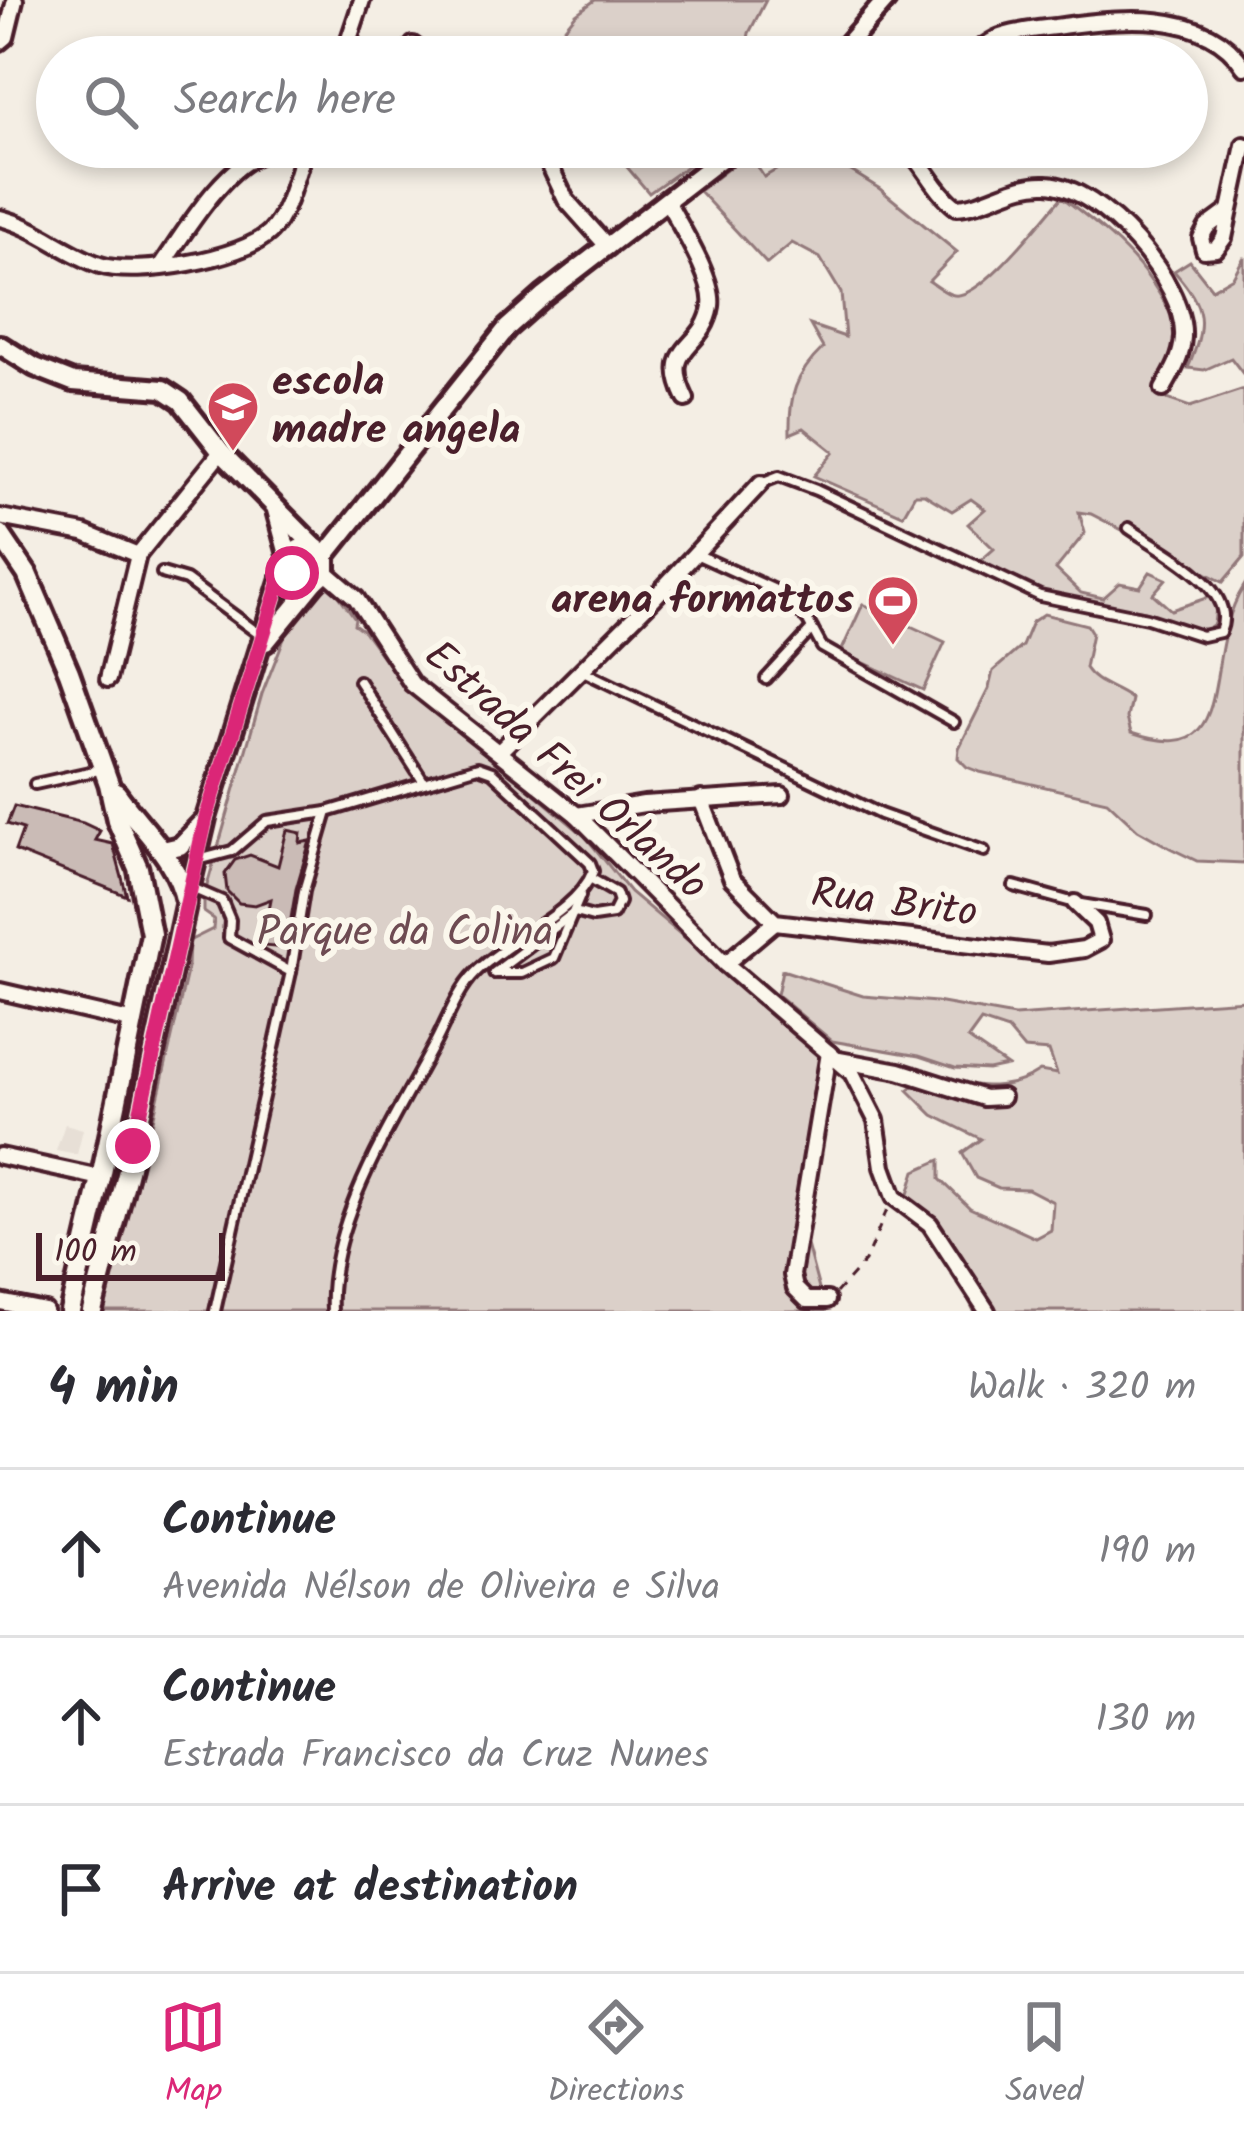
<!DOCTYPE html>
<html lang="en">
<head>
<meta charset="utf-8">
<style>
  body { margin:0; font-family:Kalam,sans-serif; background:#f2f2f3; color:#2b2b33 }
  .scale { position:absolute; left:36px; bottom:30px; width:189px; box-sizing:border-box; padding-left:12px; border:6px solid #4a1f2b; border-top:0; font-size:33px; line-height:42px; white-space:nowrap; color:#4a1f2b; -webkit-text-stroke:9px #fbf7ec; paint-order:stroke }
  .stop { position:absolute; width:36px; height:36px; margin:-27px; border:9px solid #db2777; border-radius:50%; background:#fff }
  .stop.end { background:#db2777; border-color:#fff; box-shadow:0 3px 12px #0008 }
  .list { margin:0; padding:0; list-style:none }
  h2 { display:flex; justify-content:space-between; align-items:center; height:156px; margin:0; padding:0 48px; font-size:51px }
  h2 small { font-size:39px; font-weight:400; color:#7c7c81 }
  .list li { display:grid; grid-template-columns:78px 1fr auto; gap:36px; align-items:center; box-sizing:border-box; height:168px; padding:0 48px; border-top:3px solid #e1e1e2 }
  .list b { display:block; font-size:45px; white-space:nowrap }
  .list p { margin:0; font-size:39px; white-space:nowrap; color:#7c7c81 }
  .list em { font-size:39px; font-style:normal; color:#7c7c81 }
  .icon { flex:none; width:66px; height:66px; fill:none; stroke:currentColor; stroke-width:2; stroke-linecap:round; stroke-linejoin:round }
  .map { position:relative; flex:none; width:1244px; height:1311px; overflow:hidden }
  .search { position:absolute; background:#fff; box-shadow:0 6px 18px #0003; left:36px; right:36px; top:36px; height:132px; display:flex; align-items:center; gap:30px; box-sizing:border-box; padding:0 42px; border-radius:66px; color:#7c7c81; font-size:45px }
  .sheet { height:660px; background:#fff }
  nav { display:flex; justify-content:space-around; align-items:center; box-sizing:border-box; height:168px; border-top:3px solid #e1e1e2; background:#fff; font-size:33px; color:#7c7c81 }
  nav a { display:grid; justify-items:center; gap:6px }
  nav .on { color:#db2777 }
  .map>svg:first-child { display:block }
  .built { fill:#e7dfd6 }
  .green { fill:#dbd0c9; stroke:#92787a; stroke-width:3 }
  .building { fill:#cabbb6; stroke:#4a1f2b; stroke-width:3 }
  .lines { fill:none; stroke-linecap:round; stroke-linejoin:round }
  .service-casing { stroke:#4a1f2b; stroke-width:16 }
  .minor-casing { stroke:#4a1f2b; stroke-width:22 }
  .tertiary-casing { stroke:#4a1f2b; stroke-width:26 }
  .secondary-casing { stroke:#4a1f2b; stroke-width:27 }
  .path { stroke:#4a1f2b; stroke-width:3; stroke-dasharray:9 9; stroke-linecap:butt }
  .service { stroke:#fbf7ec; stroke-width:8 }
  .minor { stroke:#fbf7ec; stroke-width:14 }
  .tertiary { stroke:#fbf7ec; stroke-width:16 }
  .secondary { stroke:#fbf7ec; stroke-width:18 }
  .route { stroke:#db2777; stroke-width:15 }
  .labels { text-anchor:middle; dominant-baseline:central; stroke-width:12; stroke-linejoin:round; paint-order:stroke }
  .poi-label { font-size:42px; font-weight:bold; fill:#4a1f2b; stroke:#fbf7ec; text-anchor:start }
  .street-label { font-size:42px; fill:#4a1f2b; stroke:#fbf7ec }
  .park-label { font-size:42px; fill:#6e4b52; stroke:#fbf7ec }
</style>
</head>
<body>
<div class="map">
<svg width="1244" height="1311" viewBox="0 0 1244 1311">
  <rect width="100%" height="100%" fill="#f4eee4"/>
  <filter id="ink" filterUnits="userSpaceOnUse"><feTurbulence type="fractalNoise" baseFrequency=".00833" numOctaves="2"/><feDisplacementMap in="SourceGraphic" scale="24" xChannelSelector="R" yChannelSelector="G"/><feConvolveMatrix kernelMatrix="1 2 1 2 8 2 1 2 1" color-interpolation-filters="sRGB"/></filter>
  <g filter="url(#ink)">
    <path class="built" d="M65 1124 83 1129 77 1155 56 1151Z"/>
    <g class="green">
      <path d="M595 0H766L749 33 745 57H540L576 14Z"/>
      <path d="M610 147H714L649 193Z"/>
      <path d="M814 148 880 189 957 252 929 281C937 286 946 294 954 295 982 299 1043 218 1062 197 1123 244 1150 267 1183 338L1158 379 1164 398 1190 407 1244 389V557L1223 582 1091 514 1079 512 1085 533 1056 569 1081 593 1103 598 1120 583 1140 587 1150 572 1166 579 1153 594 1171 610 1209 597 1216 608 1214 624 1202 633 1145 611 1054 596 979 562 994 549 968 524 985 509 971 499 952 511 924 494H915L903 515 814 476 834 452 804 428 790 434C789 396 795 375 823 348L810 325 845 337 841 293 820 258 792 243 767 264 699 191 748 153 764 177Z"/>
      <path d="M1244 257V375L1231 358 1204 370 1188 368C1207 323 1206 308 1174 271L1190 261 1212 289 1233 277Z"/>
      <path d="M326 584 332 586 355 618 354 624 364 631 401 682 585 836 630 892 828 1058 804 1234 825 1311H102L146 1151 188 967 189 941 213 929 214 919 204 912V896L262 694 287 631Z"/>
      <path d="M1244 586V863L1197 861 1170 848 1138 830 1107 801 980 772 967 767 958 758 959 748 989 688 993 671 1022 646 1032 622 1044 614 1087 625 1092 633 1085 668C1096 685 1114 686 1131 699L1127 718 1131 733C1244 771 1197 659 1244 586Z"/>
      <path d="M863 604 945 642 923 690 841 652Z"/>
      <path d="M782 970 863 996 936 1002 1014 1016 1244 1000V1311H974L951 1263 905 1204 915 1171 940 1160V1179L970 1208 1036 1238 1051 1230 1053 1202 1028 1189 999 1188 976 1178 962 1153 981 1139 933 1115 908 1090 926 1077C969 1084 1002 1096 1040 1071L1057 1074 1049 1051 1024 1049 1008 1030 981 1021 968 1039 1007 1066 988 1070 955 1068 919 1056 832 1041 777 995Z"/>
    </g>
    <g class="building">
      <path d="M14 806 83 823 100 831 95 840 113 844 127 896 15 851 23 829 7 824Z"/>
      <path d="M287 830 301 833 300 843 310 841 296 889 286 948 262 946 271 899 255 905 239 903 227 891 225 874 235 860 250 855 278 866Z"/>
    </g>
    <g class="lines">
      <g class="service-casing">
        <g id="service">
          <path d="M761 483 779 476 816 490 1040 596 1147 618 1202 636 1220 632C1240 588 1160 550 1129 528"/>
          <path d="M696 554 786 595 808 621 822 647 954 722"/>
          <path d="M162 573 186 580 263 637"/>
          <path d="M583 671 880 814 984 851"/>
          <path d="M766 679 812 629"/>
          <path d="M359 681 423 781"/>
          <path d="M35 784 103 769"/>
          <path d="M198 860 232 851 267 821 327 812 478 767 492 772 590 863 593 871C577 913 507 940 475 973 457 991 446 1023 434 1045 393 1122 327 1222 332 1311"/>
          <path d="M1014 886 1075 903 1147 915"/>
          <path d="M192 888 222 901 230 920 229 938 291 972 215 1311"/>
          <path d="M291 972 304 891 327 812"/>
          <path d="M494 973 575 912 593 917 613 914 619 902 616 893 590 878"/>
          <path d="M496 973H522L554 958 580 896"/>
        </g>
      </g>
      <g class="minor-casing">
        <g id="minor">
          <path d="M0 42 6 37 15 0"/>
          <path d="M413 45 428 57"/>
          <path d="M343 57 362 0"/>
          <path d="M969 57C978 51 989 41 1000 37 1017 31 1037 29 1055 27 1114 18 1206 7 1244 67"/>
          <path d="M541 147 566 200 608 247"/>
          <path d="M906 147C925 165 935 191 956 207 987 206 1015 182 1047 184 1101 187 1186 282 1183 337 1182 357 1173 372 1163 389"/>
          <path d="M667 201C680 226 715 280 711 306 704 351 659 344 686 399"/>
          <path d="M1226 213 1207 227 1201 238 1204 250 1216 249 1224 238 1244 145"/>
          <path d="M0 218C37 227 65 253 100 265 136 277 243 259 270 232 289 213 296 172 306 147"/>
          <path d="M162 265C184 233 227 161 266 153 278 150 293 151 305 150"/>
          <path d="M0 517 84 533 138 555 108 679"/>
          <path d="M138 555 221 452"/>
          <path d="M326 572 356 598 412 684 577 815 725 964 852 1073 876 1120 883 1167 894 1197 930 1224 987 1311"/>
          <path d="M500 751 653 599 761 483"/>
          <path d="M701 799 732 879 775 922 1048 954 1084 949 1101 940 1096 923 1075 903"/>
          <path d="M577 815 644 804 782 795"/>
          <path d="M725 964 775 922"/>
          <path d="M0 991 134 1022"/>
          <path d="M839 1060 899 1071 984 1098 1002 1097"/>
          <path d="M0 1156 101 1178"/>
          <path d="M827 1300H807L795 1288 792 1275 829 1053"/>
          <path d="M0 1302 45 1311"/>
        </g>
      </g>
      <g class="tertiary-casing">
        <g id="tertiary">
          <path d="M836 57 886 0"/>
          <path d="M0 345 35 367 73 382 163 389 181 401 221 452 313 545"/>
          <path d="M276 510 290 562"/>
          <path d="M326 555 507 328 544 295 736 147"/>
          <path d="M290 564 298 579 316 581 326 572V555"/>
          <path d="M266 642 316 581"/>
          <path d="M163 850 180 846 202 823"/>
          <path d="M186 903 206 818 280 581 298 549 313 545 326 555"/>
        </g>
      </g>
      <g class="secondary-casing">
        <g id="secondary">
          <path d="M0 534 27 574 69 672 109 784 117 820 138 868 151 934 101 1178 70 1311"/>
          <path d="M92 1311 129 1167 186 903C177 857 142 830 116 793"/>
        </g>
      </g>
      <path class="path" d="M836 1293 865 1261 887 1210"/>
      <use href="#service" class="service"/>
      <use href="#minor" class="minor"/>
      <use href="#tertiary" class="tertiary"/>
      <use href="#secondary" class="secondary"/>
    </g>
  </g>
  <g class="lines" filter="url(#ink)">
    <path class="route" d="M133 1146 206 818 280 581 290 564 292 573"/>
  </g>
  <defs>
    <g id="school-pin" transform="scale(2.7)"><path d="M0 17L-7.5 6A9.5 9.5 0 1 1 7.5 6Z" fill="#d1495b" stroke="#fbf7ec"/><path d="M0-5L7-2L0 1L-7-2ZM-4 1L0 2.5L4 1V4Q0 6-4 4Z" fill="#fff"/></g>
    <g id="stadium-pin" transform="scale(2.7)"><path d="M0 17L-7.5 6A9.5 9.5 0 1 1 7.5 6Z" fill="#d1495b" stroke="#fbf7ec"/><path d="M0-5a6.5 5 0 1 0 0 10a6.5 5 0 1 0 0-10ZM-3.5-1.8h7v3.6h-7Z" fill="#fff"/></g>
  </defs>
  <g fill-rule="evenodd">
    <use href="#school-pin" x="233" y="407"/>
    <use href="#stadium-pin" x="893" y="601"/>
  </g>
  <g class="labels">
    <g class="poi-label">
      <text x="272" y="383">escola<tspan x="272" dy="48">madre angela</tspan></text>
      <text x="854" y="601" text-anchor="end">arena formattos</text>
    </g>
    <g class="street-label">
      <text transform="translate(565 771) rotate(42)">Estrada Frei Orlando</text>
      <text transform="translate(894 904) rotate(7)">Rua Brito</text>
    </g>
    <g class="park-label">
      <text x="405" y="933">Parque da Colina</text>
    </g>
  </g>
</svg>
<div class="scale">100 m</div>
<div class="stop" style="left:292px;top:573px"></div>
<div class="stop end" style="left:133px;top:1146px"></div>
<div class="search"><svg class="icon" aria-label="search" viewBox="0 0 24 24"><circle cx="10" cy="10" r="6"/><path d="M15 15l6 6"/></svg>Search here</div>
</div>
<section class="sheet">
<h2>4 min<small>Walk · 320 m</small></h2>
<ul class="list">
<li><svg class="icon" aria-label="ahead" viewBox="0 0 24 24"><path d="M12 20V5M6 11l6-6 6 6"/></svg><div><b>Continue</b><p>Avenida Nélson de Oliveira e Silva</p></div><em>190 m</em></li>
<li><svg class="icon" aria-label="ahead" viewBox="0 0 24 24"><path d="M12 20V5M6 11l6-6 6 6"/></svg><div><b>Continue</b><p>Estrada Francisco da Cruz Nunes</p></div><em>130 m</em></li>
<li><svg class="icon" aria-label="arrive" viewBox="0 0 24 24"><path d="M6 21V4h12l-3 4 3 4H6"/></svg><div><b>Arrive at destination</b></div></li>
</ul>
</section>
<nav>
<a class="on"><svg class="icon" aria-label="map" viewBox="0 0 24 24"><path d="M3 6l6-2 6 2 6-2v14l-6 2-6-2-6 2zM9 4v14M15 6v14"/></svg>Map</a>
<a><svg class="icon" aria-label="directions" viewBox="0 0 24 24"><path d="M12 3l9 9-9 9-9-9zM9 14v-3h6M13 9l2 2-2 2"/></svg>Directions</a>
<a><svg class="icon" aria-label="saved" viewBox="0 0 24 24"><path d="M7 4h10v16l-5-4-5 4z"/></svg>Saved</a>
</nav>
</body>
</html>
